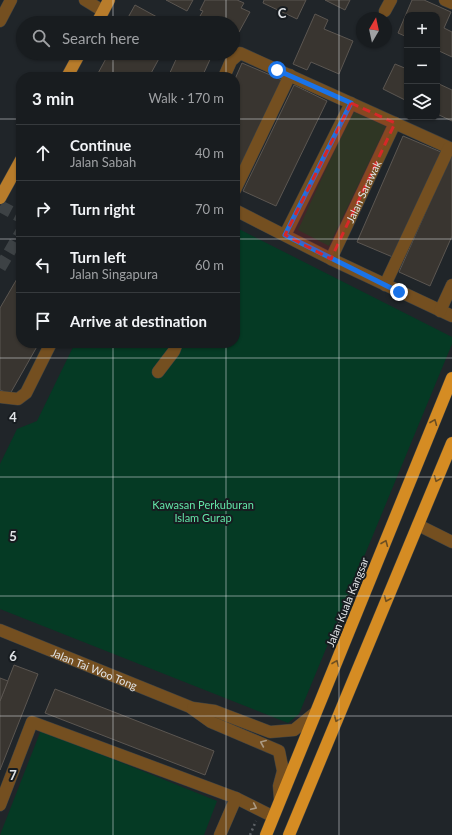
<!DOCTYPE html>
<html lang="en">
<head>
<meta charset="utf-8">
<style>
  body { margin:0; font-family:Lato,sans-serif; background:#25292c; color:#f1f3f6 }
  .controls { position:absolute; right:12px; top:12px; display:grid; overflow:hidden; border-radius:8px; box-shadow:0 1px 3px #0004 }
  .controls button { width:36px; height:36px; display:grid; place-items:center; padding:0; border:0; border-bottom:1px solid #363a3d; background:#181c1f; color:#f1f3f6; font:20px sans-serif }
  .compass { position:absolute; left:356px; top:12px; width:36px; height:36px; border-radius:50%; background:#181c1f; box-shadow:0 1px 3px #0004; rotate:9deg }
  .stop { position:absolute; width:12px; height:12px; margin:-9px; border:3px solid #1a73e8; border-radius:50%; background:#fff }
  .stop.end { background:#1a73e8; border-color:#fff; box-shadow:0 1px 4px #0008 }
  .list { margin:0; padding:0; list-style:none }
  h2 { display:flex; justify-content:space-between; align-items:center; height:52px; margin:0; padding:0 16px; font-size:17px }
  h2 small { font-size:13px; font-weight:400; color:#9fa1a4 }
  .list li { display:grid; grid-template-columns:26px 1fr auto; gap:12px; align-items:center; box-sizing:border-box; height:56px; padding:0 16px; border-top:1px solid #363a3d }
  .list b { display:block; font-size:15px; white-space:nowrap }
  .list p { margin:0; font-size:13px; white-space:nowrap; color:#9fa1a4 }
  .list em { font-size:13px; font-style:normal; color:#9fa1a4 }
  .icon { flex:none; width:22px; height:22px; fill:none; stroke:currentColor; stroke-width:2; stroke-linecap:round; stroke-linejoin:round }
  .map { position:relative; flex:none; width:452px; height:835px; overflow:hidden }
  .search { position:absolute; background:#181c1f; box-shadow:0 1px 3px #0004; left:16px; top:16px; width:224px; height:44px; display:flex; align-items:center; gap:10px; box-sizing:border-box; padding:0 14px; border-radius:22px; color:#9fa1a4; font-size:15px }
  .panel { position:absolute; background:#181c1f; box-shadow:0 1px 3px #0004; left:16px; top:72px; width:224px; height:276px; border-radius:16px }
  .map>svg:first-child { display:block }
  .green { fill:#053a24 }
  .building { fill:#393530; stroke:#5b5651 }
  .lines { fill:none; stroke-linecap:round; stroke-linejoin:round }
  .minor-tunnel { stroke:#3d4245; stroke-width:12; stroke-dasharray:12 6; stroke-linecap:butt }
  .minor-casing { stroke:#3b4043; stroke-width:13 }
  .major-casing { stroke:#3b4043; stroke-width:13 }
  .highway-casing { stroke:#3b4043; stroke-width:13 }
  .path { stroke:#5e6266; stroke-width:2.5; stroke-dasharray:2 3; stroke-linecap:butt }
  .minor { stroke:#744f20; stroke-width:12 }
  .major { stroke:#b87c2b; stroke-width:12 }
  .highway { stroke:#d58c23; stroke-width:12 }
  .oneway { stroke:#6c4e21 }
  .oneway2 { stroke:#aa9983 }
  .route { stroke:#1a73e8; stroke-width:5 }
  .marked { fill:#d62828; fill-opacity:0.2; stroke:#d62828; stroke-width:3; stroke-dasharray:8 5; stroke-linejoin:round }
  .grid { fill:none; stroke:#e0e3e6; stroke-width:1; stroke-opacity:0.55 }
  .labels { text-anchor:middle; dominant-baseline:central; stroke-width:4; stroke-linejoin:round; paint-order:stroke }
  .street-label { font-size:11px; fill:#e0e3e6; stroke:#171c20 }
  .park-label { font-size:11px; fill:#63e6a8; stroke:#171c20 }
  .grid-label { font-size:13px; text-anchor:middle; font-weight:bold; fill:#e0e3e6; stroke:#171c20; stroke-width:4; stroke-linejoin:round; paint-order:stroke }
</style>
</head>
<body>
<div class="map">
<svg width="452" height="835" viewBox="0 0 452 835">
  <rect width="100%" height="100%" fill="#202529"/>
  <g class="green">
    <path d="M354 108 388 123 329 246 298 230Z"/>
    <path d="M235 227 452 337V344L299 714 288 723 0 609V464L17 429 37 421 75 343H235Z"/>
    <path d="M41 730 217 801 204 835H0Z"/>
  </g>
  <g class="building">
    <path d="M166 0H193L187 11Z"/>
    <path d="M205 0H237L244 3 241 8 250 12 239 32 233 29V23H214L200 16 203 11 200 10Z"/>
    <path d="M264 0H306L297 19 263 3Z"/>
    <path d="M325 0H350L345 10Z"/>
    <path d="M412 0H424L451 12 444 28 452 32V57L437 50V15H407V37L398 33Z"/>
    <path d="M135 5 168 23H125Z"/>
    <path d="M315 14 328 20 324 29 353 41 339 74 311 62 307 70 293 64Z"/>
    <path d="M109 53H162L149 77H96Z"/>
    <path d="M179 53H213L202 77H168Z"/>
    <path d="M242 63 282 80 235 182V79Z"/>
    <path d="M395 64 407 69V101L383 89Z"/>
    <path d="M437 83 452 90V121L437 114Z"/>
    <path d="M294 85 327 101 276 206 243 191Z"/>
    <path d="M403 136 441 152 395 258 357 242Z"/>
    <path d="M450 157H452V236L430 286 399 272Z"/>
    <path d="M21 272V343H39L10 394 0 390V308Z"/>
    <path d="M14 665 38 674 0 770V701Z"/>
    <path d="M0 678 8 681 0 701Z"/>
    <path d="M55 689 214 751 205 775 45 713Z"/>
  </g>
  <g class="lines">
    <g class="minor-tunnel">
      <path d="M0 206 21 217"/>
      <path d="M0 268 21 232"/>
    </g>
    <g class="minor-casing">
      <g id="minor">
        <path d="M85 0 103 11"/>
        <path d="M445 0 452 3"/>
        <path d="M385 11 391 0"/>
        <path d="M0 21 11 0"/>
        <path d="M224 77 231 61 240 53 452 149"/>
        <path d="M235 190 290 75"/>
        <path d="M235 210 331 259 452 316"/>
        <path d="M285 235 351 103"/>
        <path id="s1" d="M331 259 395 123"/>
        <path d="M385 285 449 148"/>
        <path d="M440 311 452 285"/>
        <path d="M158 372 174 351 177 343"/>
        <path d="M0 397 18 399 26 393 51 343"/>
        <path d="M418 525 452 542"/>
        <path id="s2" d="M0 630 190 707 211 722 279 751 283 771 279 786 280 799"/>
        <path d="M193 708 215 711 270 732 294 730 315 713"/>
        <path d="M236 798 272 816"/>
        <path d="M0 805 32 722 236 798 220 835"/>
      </g>
    </g>
    <g class="major-casing">
      <g id="major">
        <path d="M97 23 109 0"/>
        <path d="M67 77 80 53"/>
        <path d="M0 198 21 160"/>
      </g>
    </g>
    <g class="highway-casing">
      <g id="highway">
        <path d="M266 835 452 378"/>
        <path d="M289 835 452 443"/>
      </g>
    </g>
    <path class="path" d="M250 835 256 821"/>
    <use href="#minor" class="minor"/>
    <use href="#major" class="major"/>
    <use href="#highway" class="highway"/>
  </g>
  <defs><path id="oneway-chevron" d="M-2-3.5L2.5 0L-2 3.5" fill="none" stroke-width="1.6" stroke-linecap="round" stroke-linejoin="round"/></defs>
  <g class="oneway">
    <use href="#oneway-chevron" transform="translate(434 422) rotate(-68)"/>
    <use href="#oneway-chevron" transform="translate(437 479) rotate(112)"/>
    <use href="#oneway-chevron" transform="translate(385 543) rotate(-68)"/>
    <use href="#oneway-chevron" transform="translate(387 599) rotate(113)"/>
    <use href="#oneway-chevron" transform="translate(336 663) rotate(-68)"/>
    <use href="#oneway-chevron" transform="translate(337 719) rotate(113)"/>
  </g>
  <g class="oneway2">
    <use href="#oneway-chevron" transform="translate(263 743) rotate(-157)"/>
    <use href="#oneway-chevron" transform="translate(254 807) rotate(25)"/>
  </g>
  <g class="lines">
    <path class="route" d="M277 70 351 103 285 235 399 292"/>
  </g>
  <path class="marked" d="M351 103 395 123 331 259 285 235Z"/>
  <path class="grid" d="M113 0V23M226 0V23M339 0V835M113 53V77M226 53V77M0 119H21M235 119H452M0 239H21M235 239H452M113 343V835M226 343V835M0 358H452M0 477H452M0 596H452M0 716H452"/>
  <g class="labels">
    <g class="street-label">
      <text stroke="none"><textPath href="#s1" startOffset="75">Jalan Sarawak</textPath></text>
      <text transform="translate(347 602) rotate(-68)">Jalan Kuala Kangsar</text>
      <text stroke="none"><textPath href="#s2" startOffset="102">Jalan Tai Woo Tong</textPath></text>
    </g>
    <g class="park-label">
      <text x="203" y="504">Kawasan Perkuburan<tspan x="203" dy="13">Islam Gurap</tspan></text>
    </g>
  </g>
  <g class="grid-label">
    <text x="282" y="18">C</text>
    <text x="13" y="422">4</text>
    <text x="13" y="541">5</text>
    <text x="13" y="661">6</text>
    <text x="13" y="780">7</text>
  </g>
</svg>
<div class="controls">
<button>+</button>
<button>−</button>
<button><svg class="icon" aria-label="layers" viewBox="0 0 24 24"><path d="M12 4l9 5-9 5-9-5zM3 14l9 5 9-5"/></svg></button>
</div>
<svg class="compass" viewBox="-18 -18 36 36"><path d="M0-13l5 13h-10z" fill="#e53935"/><path d="M0 13l5-13h-10z" fill="#9fa1a4"/></svg>
<div class="stop" style="left:277px;top:70px"></div>
<div class="stop end" style="left:399px;top:292px"></div>
<div class="search"><svg class="icon" aria-label="search" viewBox="0 0 24 24"><circle cx="10" cy="10" r="6"/><path d="M15 15l6 6"/></svg>Search here</div>
<section class="panel">
<h2>3 min<small>Walk · 170 m</small></h2>
<ul class="list">
<li><svg class="icon" aria-label="ahead" viewBox="0 0 24 24"><path d="M12 20V5M6 11l6-6 6 6"/></svg><div><b>Continue</b><p>Jalan Sabah</p></div><em>40 m</em></li>
<li><svg class="icon" aria-label="right" viewBox="0 0 24 24"><path d="M7 20v-9h11M14 6l5 5-5 5"/></svg><div><b>Turn right</b></div><em>70 m</em></li>
<li><svg class="icon" aria-label="left" viewBox="0 0 24 24"><path d="M17 20v-9H6M10 6l-5 5 5 5"/></svg><div><b>Turn left</b><p>Jalan Singapura</p></div><em>60 m</em></li>
<li><svg class="icon" aria-label="arrive" viewBox="0 0 24 24"><path d="M6 21V4h12l-3 4 3 4H6"/></svg><div><b>Arrive at destination</b></div></li>
</ul>
</section>
</div>
</body>
</html>
